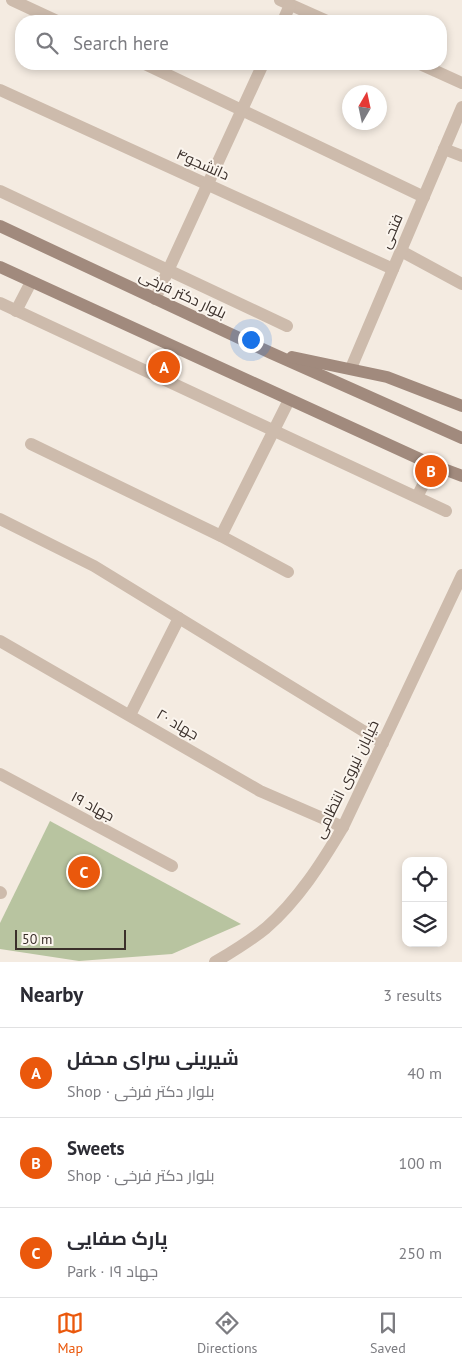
<!DOCTYPE html>
<html lang="en">
<head>
<meta charset="utf-8">
<style>
  body { margin:0; font-family:"PT Sans",Cairo,sans-serif; background:#f2f2f3; color:#2b2b33 }
  .controls { position:absolute; right:15px; bottom:15px; display:grid; overflow:hidden; border-radius:10px; box-shadow:0 2px 8px #0003 }
  .controls button { width:45px; height:45px; display:grid; place-items:center; padding:0; border:0; border-bottom:1px solid #e1e1e2; background:#fff; color:#2b2b33; font:25px sans-serif }
  .compass { position:absolute; left:342px; top:85px; width:45px; height:45px; border-radius:50%; background:#fff; box-shadow:0 2px 8px #0003; rotate:9deg }
  .scale { position:absolute; left:15px; bottom:12px; width:111px; box-sizing:border-box; padding-left:5px; border:2px solid #3b302b; border-top:0; font-size:14px; line-height:18px; white-space:nowrap; color:#3b302b; -webkit-text-stroke:4px #fbf5ee; paint-order:stroke }
  .you { position:absolute; left:250px; top:339px; width:18px; height:18px; margin:-12px; border:4px solid #fff; border-radius:50%; background:#1a73e8; box-shadow:0 0 0 8px #1a73e833 }
  .badge { display:grid; place-items:center; width:32px; height:32px; border-radius:50%; background:#ea580c; color:#fff; font-size:16px; font-weight:700 }
  .pin { position:absolute; translate:-50% -50%; border:2px solid #fff; box-shadow:0 1px 5px #0006 }
  .list { margin:0; padding:0; list-style:none }
  h2 { display:flex; justify-content:space-between; align-items:center; height:65px; margin:0; padding:0 20px; font-size:21px }
  h2 small { font-size:16px; font-weight:400; color:#7c7c81 }
  .list li { display:grid; grid-template-columns:32px 1fr auto; gap:15px; align-items:center; box-sizing:border-box; height:90px; padding:0 20px; border-top:1px solid #e1e1e2 }
  .list b { display:block; font-size:19px; white-space:nowrap }
  .list p { margin:0; font-size:16px; white-space:nowrap; color:#7c7c81 }
  .list em { font-size:16px; font-style:normal; color:#7c7c81 }
  .icon { flex:none; width:28px; height:28px; fill:none; stroke:currentColor; stroke-width:2; stroke-linecap:round; stroke-linejoin:round }
  .map { position:relative; flex:none; width:462px; height:962px; overflow:hidden }
  .search { position:absolute; background:#fff; box-shadow:0 2px 8px #0003; left:15px; right:15px; top:15px; height:55px; display:flex; align-items:center; gap:12px; box-sizing:border-box; padding:0 18px; border-radius:20px; color:#7c7c81; font-size:19px }
  .sheet { height:335px; background:#fff }
  nav { display:flex; justify-content:space-around; align-items:center; box-sizing:border-box; height:70px; border-top:1px solid #e1e1e2; background:#fff; font-size:14px; color:#7c7c81 }
  nav a { display:grid; justify-items:center; gap:2px }
  nav .on { color:#ea580c }
  .map>svg:first-child { display:block }
  .green { fill:#b8c4a0 }
  .lines { fill:none; stroke-linecap:round; stroke-linejoin:round }
  .street { stroke:#cdbbac; stroke-width:12 }
  .secondary { stroke:#a18a7d; stroke-width:12 }
  .labels { text-anchor:middle; dominant-baseline:central; stroke-width:4; stroke-linejoin:round; paint-order:stroke }
  .street-label { font-size:15px; fill:#3b302b; stroke:#fbf5ee }
</style>
</head>
<body>
<div class="map">
<svg width="462" height="962" viewBox="0 0 462 962">
  <rect width="100%" height="100%" fill="#f4ebe1"/>
  <path class="green" d="M50 821 241 924 172 954 79 961 0 949V923Z"/>
  <g class="lines">
    <g class="street">
      <path d="M12 0 57 21"/>
      <path d="M280 0 327 21"/>
      <path d="M283 21 290 5"/>
      <path d="M145 64 424 197"/>
      <path d="M420 64 462 83"/>
      <path d="M0 90 393 269"/>
      <path d="M444 149 462 156"/>
      <path d="M0 191 287 326"/>
      <path d="M401 251 462 284"/>
      <path d="M155 299 263 64"/>
      <path d="M0 303 446 511"/>
      <path d="M16 311 31 282"/>
      <path d="M351 368 462 107"/>
      <path d="M31 444 221 536 288 572"/>
      <path d="M417 497 433 465"/>
      <path d="M0 519 94 566 383 743"/>
      <path d="M221 536 289 400"/>
      <path d="M0 641 260 791 343 827"/>
      <path d="M130 715 179 618"/>
      <path d="M0 774 172 866"/>
      <path d="M0 892 1 893"/>
      <path d="M215 962C232 952 250 941 266 928 298 900 321 864 343 827L462 575"/>
    </g>
    <g class="secondary">
      <path d="M0 226 271 353 462 438"/>
      <path d="M0 267 433 465 462 476"/>
      <path d="M292 357 387 377 462 406"/>
    </g>
  </g>
  <g class="labels">
    <g class="street-label">
      <text transform="translate(203 164) rotate(24)">دانشجو۴</text>
      <text transform="translate(391 231) rotate(-67)">فتحی</text>
      <text transform="translate(183 294) rotate(25)">بلوار دکتر فرخی</text>
      <text transform="translate(178 724) rotate(30)">جهاد ۲۰</text>
      <text transform="translate(346 779) rotate(-64)">خیابان نیروی انتظامی</text>
      <text transform="translate(93 806) rotate(28)">جهاد ۱۹</text>
    </g>
  </g>
</svg>
<div class="controls">
<button><svg class="icon" aria-label="locate" viewBox="0 0 24 24"><circle cx="12" cy="12" r="6"/><path d="M12 2v4M12 18v4M2 12h4M18 12h4"/></svg></button>
<button><svg class="icon" aria-label="layers" viewBox="0 0 24 24"><path d="M12 4l9 5-9 5-9-5zM3 14l9 5 9-5"/></svg></button>
</div>
<svg class="compass" viewBox="-18 -18 36 36"><path d="M0-13l5 13h-10z" fill="#e53935"/><path d="M0 13l5-13h-10z" fill="#7c7c81"/></svg>
<div class="scale">50 m</div>
<div class="you"></div>
<div class="pin badge" style="left:164px;top:367px">A</div>
<div class="pin badge" style="left:431px;top:471px">B</div>
<div class="pin badge" style="left:84px;top:872px">C</div>
<div class="search"><svg class="icon" aria-label="search" viewBox="0 0 24 24"><circle cx="10" cy="10" r="6"/><path d="M15 15l6 6"/></svg>Search here</div>
</div>
<section class="sheet">
<h2>Nearby<small>3 results</small></h2>
<ul class="list">
<li><span class="badge">A</span><div><b>شیرینی سرای محفل</b><p>Shop · بلوار دکتر فرخی</p></div><em>40 m</em></li>
<li><span class="badge">B</span><div><b>Sweets</b><p>Shop · بلوار دکتر فرخی</p></div><em>100 m</em></li>
<li><span class="badge">C</span><div><b>پارک صفایی</b><p>Park · جهاد ۱۹</p></div><em>250 m</em></li>
</ul>
</section>
<nav>
<a class="on"><svg class="icon" aria-label="map" viewBox="0 0 24 24"><path d="M3 6l6-2 6 2 6-2v14l-6 2-6-2-6 2zM9 4v14M15 6v14"/></svg>Map</a>
<a><svg class="icon" aria-label="directions" viewBox="0 0 24 24"><path d="M12 3l9 9-9 9-9-9zM9 14v-3h6M13 9l2 2-2 2"/></svg>Directions</a>
<a><svg class="icon" aria-label="saved" viewBox="0 0 24 24"><path d="M7 4h10v16l-5-4-5 4z"/></svg>Saved</a>
</nav>
</body>
</html>
